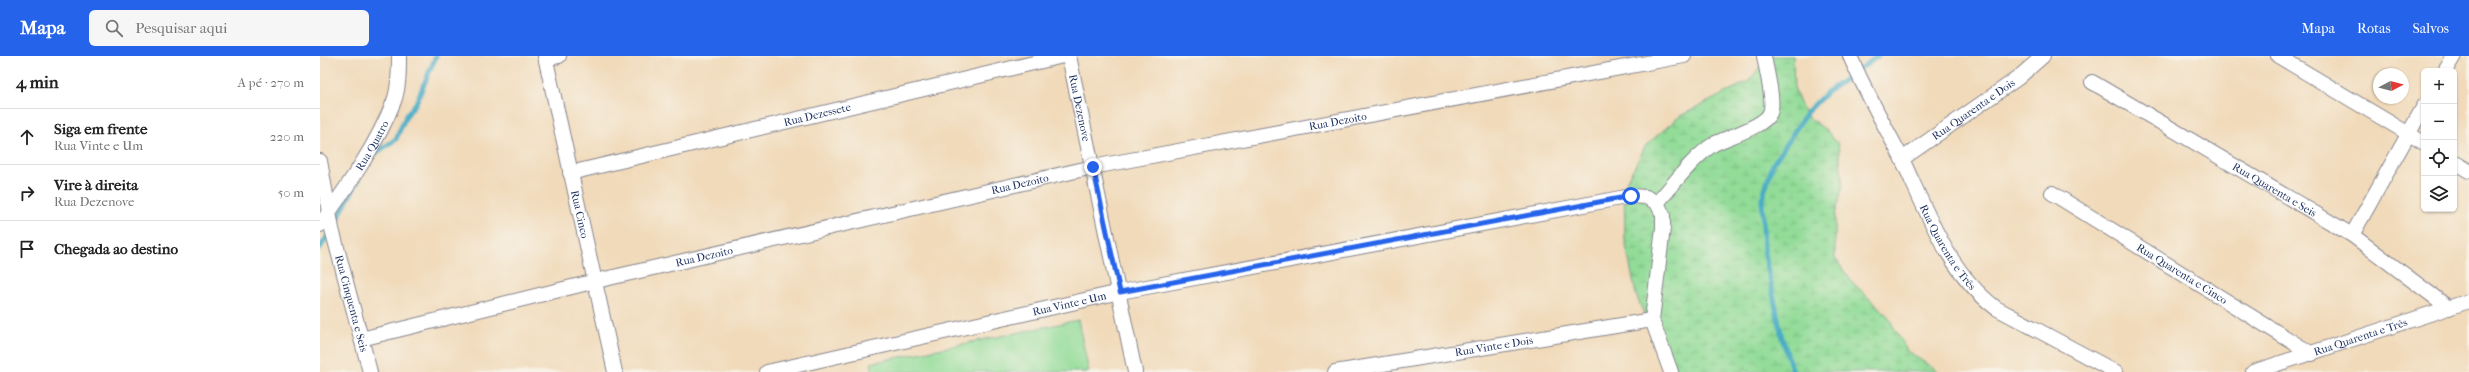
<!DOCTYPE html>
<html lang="pt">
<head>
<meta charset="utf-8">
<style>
  body { margin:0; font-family:"IM FELL French Canon",serif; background:#f6f6f6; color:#222 }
  .controls { position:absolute; right:12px; top:12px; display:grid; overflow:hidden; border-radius:6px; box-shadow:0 1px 3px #0004 }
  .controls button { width:36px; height:36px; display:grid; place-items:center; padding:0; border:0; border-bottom:1px solid #e0e0e0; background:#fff; color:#222; font:20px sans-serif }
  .compass { position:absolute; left:2053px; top:12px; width:36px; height:36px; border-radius:50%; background:#fff; box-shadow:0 1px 3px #0004; rotate:83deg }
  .stop { position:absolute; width:12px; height:12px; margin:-9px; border:3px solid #2563eb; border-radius:50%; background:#fff }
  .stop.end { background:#2563eb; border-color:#fff; box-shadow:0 1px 4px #0008 }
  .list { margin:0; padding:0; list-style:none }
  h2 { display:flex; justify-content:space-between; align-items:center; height:52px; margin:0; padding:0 16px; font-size:17px }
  h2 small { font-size:13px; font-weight:400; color:#767676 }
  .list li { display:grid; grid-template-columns:26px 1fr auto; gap:12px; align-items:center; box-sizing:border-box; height:56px; padding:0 16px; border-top:1px solid #e0e0e0 }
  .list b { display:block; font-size:15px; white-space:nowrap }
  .list p { margin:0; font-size:13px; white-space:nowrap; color:#767676 }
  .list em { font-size:13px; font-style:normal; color:#767676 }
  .icon { flex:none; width:22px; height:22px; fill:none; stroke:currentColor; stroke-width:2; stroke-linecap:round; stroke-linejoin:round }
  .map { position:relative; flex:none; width:2149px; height:316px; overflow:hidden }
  header { display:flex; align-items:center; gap:24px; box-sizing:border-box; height:56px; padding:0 20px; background:#2563eb; color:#fff }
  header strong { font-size:19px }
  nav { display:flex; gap:22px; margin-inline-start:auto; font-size:14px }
  .search { width:280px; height:36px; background:#f6f6f6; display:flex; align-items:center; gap:10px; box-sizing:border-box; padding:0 14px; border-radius:6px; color:#767676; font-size:15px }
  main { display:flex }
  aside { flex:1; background:#fff }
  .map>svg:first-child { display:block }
  .wetland { fill:url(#wetland-marsh); stroke:#56867b }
  .pitch { fill:#92dc98; stroke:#56867b }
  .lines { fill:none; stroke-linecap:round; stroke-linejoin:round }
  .stream { stroke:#46acc5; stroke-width:5 }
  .street-casing { stroke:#86848c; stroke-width:16 }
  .street { stroke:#fff; stroke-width:14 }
  .route { stroke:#2563eb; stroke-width:5 }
  .labels { text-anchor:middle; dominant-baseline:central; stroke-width:4; stroke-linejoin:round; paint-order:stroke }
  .street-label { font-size:11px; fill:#1b2f5e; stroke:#f7f3e8 }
</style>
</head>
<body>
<header>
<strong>Mapa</strong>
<div class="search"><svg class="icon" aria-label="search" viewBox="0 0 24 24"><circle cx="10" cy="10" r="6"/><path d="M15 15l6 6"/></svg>Pesquisar aqui</div>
<nav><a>Mapa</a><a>Rotas</a><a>Salvos</a></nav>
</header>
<main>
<aside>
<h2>4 min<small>A pé · 270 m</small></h2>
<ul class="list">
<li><svg class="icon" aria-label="ahead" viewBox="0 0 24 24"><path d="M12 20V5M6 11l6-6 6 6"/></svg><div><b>Siga em frente</b><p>Rua Vinte e Um</p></div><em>220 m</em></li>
<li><svg class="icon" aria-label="right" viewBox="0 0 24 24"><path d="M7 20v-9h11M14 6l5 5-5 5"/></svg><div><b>Vire à direita</b><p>Rua Dezenove</p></div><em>50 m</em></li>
<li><svg class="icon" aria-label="arrive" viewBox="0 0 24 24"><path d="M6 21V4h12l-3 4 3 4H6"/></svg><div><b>Chegada ao destino</b></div></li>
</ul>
</aside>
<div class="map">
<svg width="2149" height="316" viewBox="0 0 2149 316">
  <defs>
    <pattern id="wetland-marsh" width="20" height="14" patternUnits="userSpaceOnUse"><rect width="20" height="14" fill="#92dc98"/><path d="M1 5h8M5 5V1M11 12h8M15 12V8" fill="none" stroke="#7dbd85"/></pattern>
  </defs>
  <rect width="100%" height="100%" fill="#f7f3e8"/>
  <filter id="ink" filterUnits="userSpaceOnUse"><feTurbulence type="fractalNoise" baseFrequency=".025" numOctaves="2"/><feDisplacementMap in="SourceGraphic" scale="8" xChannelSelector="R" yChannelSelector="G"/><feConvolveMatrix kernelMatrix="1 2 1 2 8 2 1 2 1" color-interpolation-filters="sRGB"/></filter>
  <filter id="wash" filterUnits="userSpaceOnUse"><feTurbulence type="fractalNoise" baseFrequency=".012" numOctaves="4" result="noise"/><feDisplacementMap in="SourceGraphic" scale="16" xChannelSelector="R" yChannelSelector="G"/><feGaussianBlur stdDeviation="0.9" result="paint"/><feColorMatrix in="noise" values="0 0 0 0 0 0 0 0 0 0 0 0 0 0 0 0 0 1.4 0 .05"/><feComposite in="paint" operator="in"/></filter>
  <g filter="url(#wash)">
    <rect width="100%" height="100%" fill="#f1daba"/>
    <path class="wetland" d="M1448 0H1473L1474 31 1485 59 1506 74 1518 88 1523 129 1515 159V202L1531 225 1567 259 1587 295 1619 316H1351L1347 312 1316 239 1305 184 1304 130 1326 89 1360 60 1429 25Z"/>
    <path class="pitch" d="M758 264 769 316H553L551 307Z"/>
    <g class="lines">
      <g class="stream">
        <path d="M53 99 76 83 86 60 96 47 116 0"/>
        <path d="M14 169 38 125"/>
        <path d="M0 192 10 176"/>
        <path d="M1473 316 1462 282 1444 194 1442 143 1453 108 1487 56 1507 36 1558 0"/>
      </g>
    </g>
  </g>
  <g filter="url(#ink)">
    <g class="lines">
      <g class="street-casing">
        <g id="street">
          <path id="s1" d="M225 0 295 316"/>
          <path id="s2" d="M749 0 815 316"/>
          <path id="s3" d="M1530 0C1545 35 1564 68 1581 101 1607 155 1627 215 1676 252L1796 316"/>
          <path d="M1958 0 2104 87"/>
          <path d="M226 3 239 0"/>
          <path d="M2125 15 2134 0"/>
          <path id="s4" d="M1772 26 2032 179 2129 252"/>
          <path id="s5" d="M1582 103 1698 22 1723 0"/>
          <path id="s6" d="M0 105 12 173 50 316"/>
          <path d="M2134 106 2149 115"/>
          <path id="s7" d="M250 117 743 0"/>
          <path id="s8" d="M1732 137 1992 298"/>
          <path d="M1337 147C1353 129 1374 100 1394 88 1407 81 1444 71 1450 57 1455 46 1446 13 1444 0"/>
          <path d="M1337 147 1343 159V172L1332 264 1351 316"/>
          <path id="s9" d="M0 169C27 131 57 89 74 45 79 32 79 14 79 0"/>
          <path d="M2032 179 2104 50"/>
          <path id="s10" d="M41 283 276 225 773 111 1364 0"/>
          <path id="s11" d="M447 316 800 236 1311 140 1326 141 1337 147"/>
          <path id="s12" d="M1015 316 1332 264"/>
          <path id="s13" d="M1933 316 2149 245"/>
        </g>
      </g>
      <use href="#street" class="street"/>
    </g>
  </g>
  <g class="lines" filter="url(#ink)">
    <path class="route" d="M773 111 800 236 1311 140"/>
  </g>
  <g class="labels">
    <g class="street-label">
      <text stroke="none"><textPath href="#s2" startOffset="53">Rua Dezenove</textPath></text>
      <text stroke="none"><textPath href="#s5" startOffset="87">Rua Quarenta e Dois</textPath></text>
      <text stroke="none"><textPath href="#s7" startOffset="254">Rua Dezessete</textPath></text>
      <text stroke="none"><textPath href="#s10" startOffset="1001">Rua Dezoito</textPath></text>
      <text stroke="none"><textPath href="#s9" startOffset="95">Rua Quatro</textPath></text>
      <text stroke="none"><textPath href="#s10" startOffset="677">Rua Dezoito</textPath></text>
      <text stroke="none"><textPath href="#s4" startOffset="212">Rua Quarenta e Seis</textPath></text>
      <text stroke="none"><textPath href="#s1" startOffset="162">Rua Cinco</textPath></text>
      <text stroke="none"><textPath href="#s3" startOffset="215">Rua Quarenta e Três</textPath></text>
      <text stroke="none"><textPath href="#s10" startOffset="353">Rua Dezoito</textPath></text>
      <text stroke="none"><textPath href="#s8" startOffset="153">Rua Quarenta e Cinco</textPath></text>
      <text stroke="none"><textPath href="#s6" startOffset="146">Rua Cinquenta e Seis</textPath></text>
      <text stroke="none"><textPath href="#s11" startOffset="310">Rua Vinte e Um</textPath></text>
      <text stroke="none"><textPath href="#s13" startOffset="113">Rua Quarenta e Três</textPath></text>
      <text stroke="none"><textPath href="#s12" startOffset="161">Rua Vinte e Dois</textPath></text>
    </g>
  </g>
</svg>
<div class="controls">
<button>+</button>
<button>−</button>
<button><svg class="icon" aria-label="locate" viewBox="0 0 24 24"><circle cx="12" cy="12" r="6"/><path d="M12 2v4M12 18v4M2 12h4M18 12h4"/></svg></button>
<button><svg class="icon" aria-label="layers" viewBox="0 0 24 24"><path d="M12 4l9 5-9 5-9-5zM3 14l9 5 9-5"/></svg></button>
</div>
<svg class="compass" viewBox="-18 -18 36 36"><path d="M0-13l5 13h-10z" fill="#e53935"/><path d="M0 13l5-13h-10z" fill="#767676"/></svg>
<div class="stop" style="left:1311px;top:140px"></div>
<div class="stop end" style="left:773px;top:111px"></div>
</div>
</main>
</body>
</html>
